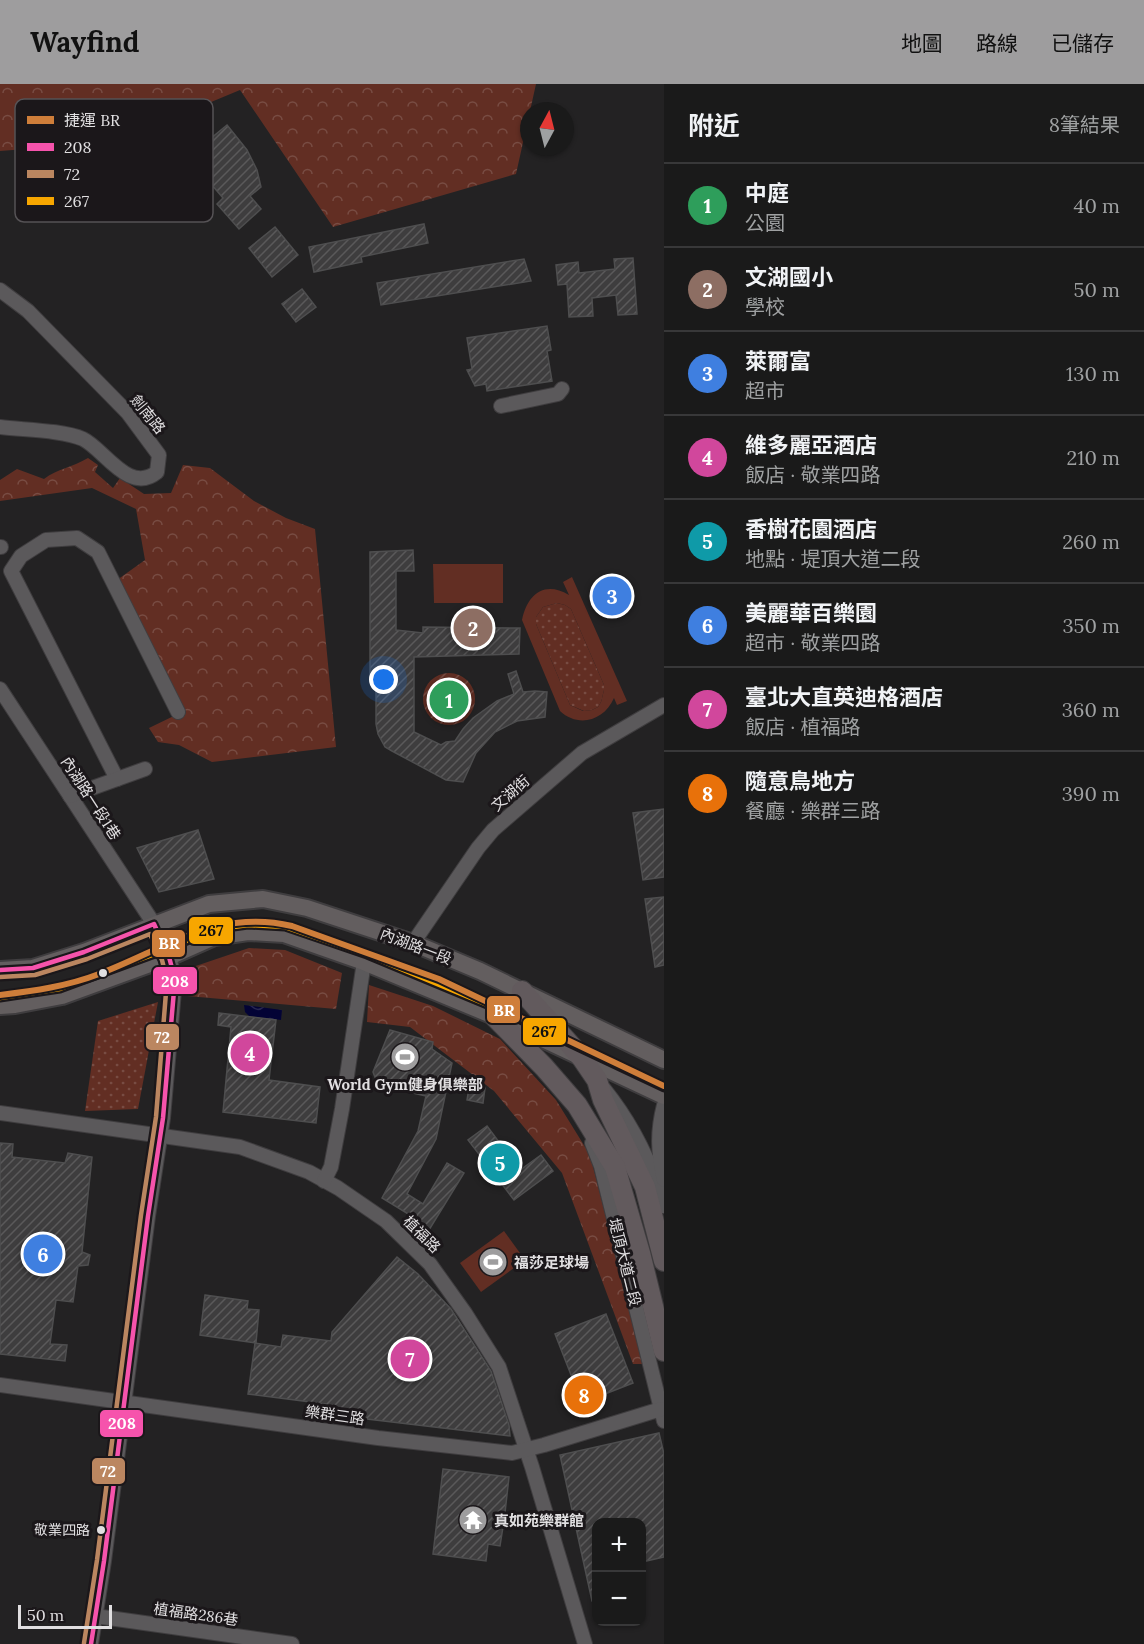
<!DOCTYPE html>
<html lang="zh-TW">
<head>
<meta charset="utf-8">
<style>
  body { margin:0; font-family:Lora,"Noto Sans TC",serif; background:#272727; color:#f1f3f6 }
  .controls { position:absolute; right:18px; bottom:18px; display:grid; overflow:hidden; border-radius:12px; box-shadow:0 2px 4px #0004 }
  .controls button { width:54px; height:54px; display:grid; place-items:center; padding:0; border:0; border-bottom:2px solid #383839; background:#1a1a1a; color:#f1f3f6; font:30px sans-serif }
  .compass { position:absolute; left:520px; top:18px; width:54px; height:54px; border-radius:50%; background:#1a1a1a; box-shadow:0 2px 4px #0004; rotate:7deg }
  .scale { position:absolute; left:18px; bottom:15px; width:94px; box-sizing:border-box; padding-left:6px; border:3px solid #e1dfe1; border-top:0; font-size:16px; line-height:21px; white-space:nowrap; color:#e1dfe1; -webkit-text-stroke:4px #1b171a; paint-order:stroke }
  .you { position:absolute; left:384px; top:596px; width:21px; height:21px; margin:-15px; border:4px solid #fff; border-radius:50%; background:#1a73e8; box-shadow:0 0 0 9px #1a73e833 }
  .badge { display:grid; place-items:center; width:39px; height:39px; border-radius:50%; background:#9e9d9e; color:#fff; font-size:20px; font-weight:700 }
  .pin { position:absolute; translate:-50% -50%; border:3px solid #fff; box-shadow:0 2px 6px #0006 }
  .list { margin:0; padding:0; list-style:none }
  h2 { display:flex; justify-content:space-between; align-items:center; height:78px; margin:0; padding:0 24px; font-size:26px }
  h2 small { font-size:20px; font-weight:400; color:#9fa1a2 }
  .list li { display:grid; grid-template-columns:39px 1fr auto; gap:18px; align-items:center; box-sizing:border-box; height:84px; padding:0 24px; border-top:2px solid #383839 }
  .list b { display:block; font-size:22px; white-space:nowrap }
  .list p { margin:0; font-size:20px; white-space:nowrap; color:#9fa1a2 }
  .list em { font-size:20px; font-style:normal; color:#9fa1a2 }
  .map { position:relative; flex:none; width:664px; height:1560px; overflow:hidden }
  header { display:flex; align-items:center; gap:36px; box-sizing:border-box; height:84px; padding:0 30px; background:#9e9d9e; color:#111 }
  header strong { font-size:28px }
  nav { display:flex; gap:33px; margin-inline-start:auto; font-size:21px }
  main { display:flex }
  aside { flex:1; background:#1a1a1a }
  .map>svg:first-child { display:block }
  .grass { fill:url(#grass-dots) }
  .forest { fill:url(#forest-crowns) }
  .garden { fill:url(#garden-furrows) }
  .pitch { fill:#622e23; fill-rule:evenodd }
  .water { fill:url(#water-waves) }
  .building { fill:url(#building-hatch); stroke:#4e4e4f; stroke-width:1.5 }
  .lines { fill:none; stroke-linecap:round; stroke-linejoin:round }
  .minor-casing { stroke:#3f3d3f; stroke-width:16 }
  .major-casing { stroke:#3f3d3f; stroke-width:20 }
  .highway-casing { stroke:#3f3d3f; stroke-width:22 }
  .minor { stroke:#5b595b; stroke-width:14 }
  .major { stroke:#635e5f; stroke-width:16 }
  .highway { stroke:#625a5d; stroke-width:20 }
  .bus-1-casing { stroke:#1b171a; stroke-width:9 }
  .bus-2-casing { stroke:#1b171a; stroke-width:9 }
  .bus-3-casing { stroke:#1b171a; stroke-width:9 }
  .bus-1 { stroke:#f653ac; stroke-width:4.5 }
  .bus-2 { stroke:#bb8660; stroke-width:4.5 }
  .bus-3 { stroke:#f7a600; stroke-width:4.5 }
  .metro-1-casing { stroke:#1b171a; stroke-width:10 }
  .metro-1 { stroke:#cf7e3a; stroke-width:6 }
  .bus-dot { fill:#e1dfe1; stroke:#1b171a; stroke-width:2 }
  .labels { text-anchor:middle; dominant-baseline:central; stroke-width:6; stroke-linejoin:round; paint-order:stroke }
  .bus-label { font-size:14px; fill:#e1dfe1; stroke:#1b171a; text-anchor:end }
  .street-label { font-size:15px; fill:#e1dfe1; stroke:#1b171a }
  .poi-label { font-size:15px; font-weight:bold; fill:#e1dfe1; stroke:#1b171a; text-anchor:start }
  .key { fill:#1b171a; stroke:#565356; stroke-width:1.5 }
  .key-label { font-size:16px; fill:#e1dfe1 }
  .line-badge { stroke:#1b171a; stroke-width:2 }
  .badge-label { font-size:16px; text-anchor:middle; font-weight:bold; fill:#fff }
  .pale-badge-label { font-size:16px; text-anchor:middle; font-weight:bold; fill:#111 }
</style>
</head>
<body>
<header>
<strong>Wayfind</strong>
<nav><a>地圖</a><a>路線</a><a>已儲存</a></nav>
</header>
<main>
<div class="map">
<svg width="664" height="1560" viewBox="0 0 664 1560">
  <defs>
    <pattern id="grass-dots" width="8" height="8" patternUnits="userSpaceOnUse" patternTransform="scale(1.5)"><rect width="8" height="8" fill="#622e23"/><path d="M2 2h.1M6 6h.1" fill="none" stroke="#784c43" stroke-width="1.8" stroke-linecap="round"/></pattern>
    <pattern id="forest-crowns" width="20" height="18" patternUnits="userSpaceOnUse" patternTransform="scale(1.5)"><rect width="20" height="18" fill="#622e23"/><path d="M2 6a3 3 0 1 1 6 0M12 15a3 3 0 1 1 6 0" fill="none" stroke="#784c43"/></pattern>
    <pattern id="garden-furrows" width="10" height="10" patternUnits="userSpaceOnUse" patternTransform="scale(1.5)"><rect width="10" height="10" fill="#622e23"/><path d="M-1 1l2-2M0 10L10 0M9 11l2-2" fill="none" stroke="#784c43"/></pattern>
    <pattern id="water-waves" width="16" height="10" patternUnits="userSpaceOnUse" patternTransform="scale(1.5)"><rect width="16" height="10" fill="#030335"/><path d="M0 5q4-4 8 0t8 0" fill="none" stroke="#272752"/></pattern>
    <pattern id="building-hatch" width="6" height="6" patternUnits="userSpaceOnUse" patternTransform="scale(1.5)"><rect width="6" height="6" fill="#3e3d3e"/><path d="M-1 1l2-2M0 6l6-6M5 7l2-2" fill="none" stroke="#5a595a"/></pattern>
  </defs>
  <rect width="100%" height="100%" fill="#232223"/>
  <g class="grass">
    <path d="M557 519 565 521 571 525 604 601V606L601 618 598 623 592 626 584 627 570 621 536 540V533L543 523Z"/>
    <path d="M158 918 138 1025 85 1027 98 937Z"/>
  </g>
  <g class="forest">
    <path d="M0 0H536L516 90 333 143 240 6 115 58 0 67Z"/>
    <path d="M88 374 98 381 95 388 113 404 120 394 144 410 171 409 183 381 210 384 254 417 286 434 315 445 336 663 212 678 179 661 158 658 149 644 182 628 117 496 145 476 136 425 92 404 0 417V396L17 385 44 395C57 385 73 383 88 374Z"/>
    <path d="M249 864 285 866 342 889 336 925 187 912 184 886Z"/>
    <path d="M369 901 433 922 500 955 556 1016 590 1071 644 1280H633L562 1089 494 1007 410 943 367 938Z"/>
  </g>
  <circle class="garden" cx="449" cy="615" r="26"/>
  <g class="pitch">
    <path d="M433 480H503V519H434Z"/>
    <path d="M572 493 627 617 617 621 614 614C604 637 578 644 560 627L522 536C527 511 544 496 569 511L563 498ZM557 519 565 521 571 525 604 601V606L601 618 598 623 592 626 583 627 570 621 536 540V533L543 523Z"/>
    <path d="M504 1147 525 1176 481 1208 460 1179Z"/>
  </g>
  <path class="water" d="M244 921 282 926 281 936 249 932 245 928Z"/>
  <g class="building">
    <path d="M227 41 247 66 257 86 261 103 250 112 261 125 239 145 217 120 223 114 188 73Z"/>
    <path d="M424 140 428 159 361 173 362 178 314 188 309 163Z"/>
    <path d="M275 143 298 171 272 193 249 164Z"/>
    <path d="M633 174 637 230 618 231 616 211 592 214 593 232 569 233 567 200 558 201 556 181 578 178 579 189 615 185 614 175Z"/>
    <path d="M524 175 531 197 381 221 377 199Z"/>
    <path d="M302 205 316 223 296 238 282 220Z"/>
    <path d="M547 242 551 266 547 267 552 297 487 307 486 300 475 302 467 286 472 285 467 254Z"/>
    <path d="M413 466 414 487H396V546L423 549V543L520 544 519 570 414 573V648L441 661 446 658 455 657 463 645 473 634 497 617 514 610 508 590 516 587 523 608 535 607 547 608 545 633 517 637 495 648 476 669 463 698 446 696 392 667 385 663 378 650 376 640V592H370V468Z"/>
    <path d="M664 725V793L643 796 633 729Z"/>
    <path d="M198 746 214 795 159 808 137 764Z"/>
    <path d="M664 813V881L655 883 645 815Z"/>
    <path d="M219 929 276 936 269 996 320 1003 316 1039 223 1028 231 943 218 941Z"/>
    <path d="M390 946 433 958 432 965 452 979 436 1055 407 1110 423 1120 447 1079 464 1089 429 1146 408 1134 410 1131 382 1114 418 1047 426 1012 378 1001 373 988Z"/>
    <path d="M471 993 485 1004 483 1019 467 1016Z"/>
    <path d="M487 1042 520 1086 541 1071 553 1087 514 1116 468 1056Z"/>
    <path d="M0 1059 13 1060 12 1073 65 1079 68 1069 92 1073 82 1168 90 1171 88 1181 78 1182 73 1218 56 1216 50 1260 67 1261 65 1277 0 1270Z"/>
    <path d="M397 1173 418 1190 451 1225 491 1287 509 1341 510 1352 325 1330 326 1320 248 1310 255 1259 281 1263 283 1251 331 1257 332 1248Z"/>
    <path d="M205 1211 248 1217 247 1225 259 1226 256 1259 200 1251Z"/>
    <path d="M606 1230 633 1299 582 1319 555 1250Z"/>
    <path d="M659 1349 664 1370V1473L642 1478V1438H597V1517H592L560 1371Z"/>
    <path d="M443 1385 509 1393 505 1429H510L508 1443H503L500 1462 488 1460 486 1477 433 1470Z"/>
  </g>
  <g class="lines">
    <g class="minor-casing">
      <g id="minor">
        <path d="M0 206 28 227 128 329 159 371 157 388C129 411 104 365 83 355 62 346 23 346 0 343"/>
        <path d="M501 322 558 310 562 305"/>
        <path d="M0 463H1"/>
        <path d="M0 605 154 840 169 873 175 895 163 1034 148 1132 104 1477 91 1560"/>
        <path d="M117 695 11 487 21 472 46 456 77 454 98 468 178 628"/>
        <path d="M70 712 145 685"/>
        <path d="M413 859 478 764 493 746 582 669 664 621"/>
        <path d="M604 1005C633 1041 651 1078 664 1122"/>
        <path d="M0 1029 240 1063 309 1088 338 1104 386 1137 430 1180 465 1229 499 1283 532 1383 585 1560"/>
        <path d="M592 1059 601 1082 664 1337"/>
        <path d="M664 1096C658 1068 657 1048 664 1021"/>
        <path d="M324 1097 331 1083 342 1025 364 878"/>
        <path d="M0 1301 378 1354 512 1369 544 1361 661 1325"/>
        <path d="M95 1532 292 1560"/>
      </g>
    </g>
    <g class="major-casing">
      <g id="major">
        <path d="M0 886 33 884 84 868 209 820 263 815 307 824 413 859 480 887 664 976"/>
        <path d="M0 922 15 921 62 912 169 873 214 853 248 848 284 850 364 878 494 932 664 1012"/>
      </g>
    </g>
    <g class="highway-casing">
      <g id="highway">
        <path d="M522 907 582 974 597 996 603 1016 645 1103 664 1177"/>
        <path d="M494 932 544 983 577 1021 615 1083 640 1169 664 1267"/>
      </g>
    </g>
    <use href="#minor" class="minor"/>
    <use href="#major" class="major"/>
    <use href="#highway" class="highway"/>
    <g class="bus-1-casing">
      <path id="bus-1" d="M0 886 33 884 84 868 154 840 169 873 175 895 163 1034 148 1132 104 1477 91 1560"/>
    </g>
    <g class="bus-2-casing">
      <path id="bus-2" d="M0 893 35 891 87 875 150 850 162 876 167 896 156 1033 141 1131 97 1476 84 1559"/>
    </g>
    <g class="bus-3-casing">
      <path id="bus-3" d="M0 914 60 905 166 866 212 846 248 841 285 843 367 871 497 925 664 1004"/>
    </g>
    <use href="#bus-1" class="bus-1"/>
    <use href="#bus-2" class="bus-2"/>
    <use href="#bus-3" class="bus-3"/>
    <g class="metro-1-casing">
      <path id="metro-1" d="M0 911C34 907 68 902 99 890 165 865 218 824 292 842L439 895 664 1002"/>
    </g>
    <use href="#metro-1" class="metro-1"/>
  </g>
  <defs>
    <g id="stadium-disc" transform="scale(1.5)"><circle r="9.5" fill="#9e9d9e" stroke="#1b171a"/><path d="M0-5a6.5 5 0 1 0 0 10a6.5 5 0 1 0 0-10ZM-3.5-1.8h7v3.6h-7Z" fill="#fff"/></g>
    <g id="temple-disc" transform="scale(1.5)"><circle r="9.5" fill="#9e9d9e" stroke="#1b171a"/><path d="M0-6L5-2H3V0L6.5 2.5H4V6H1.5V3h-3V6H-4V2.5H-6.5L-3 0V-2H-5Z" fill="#fff"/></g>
  </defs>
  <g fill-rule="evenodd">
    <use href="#stadium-disc" x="405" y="973"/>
    <use href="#stadium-disc" x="493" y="1178"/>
    <use href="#temple-disc" x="473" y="1436"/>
  </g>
  <g class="bus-dot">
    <circle cx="103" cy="889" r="5"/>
    <circle cx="101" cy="1446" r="5"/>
  </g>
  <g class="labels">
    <g class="bus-label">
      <text x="90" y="1446">敬業四路</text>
    </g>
    <g class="street-label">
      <text transform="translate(148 330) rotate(51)">劍南路</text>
      <text transform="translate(510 709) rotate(-41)">文湖街</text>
      <text transform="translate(91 714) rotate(57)">內湖路一段1巷</text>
      <text transform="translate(416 862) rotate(21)">內湖路一段</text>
      <text transform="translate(422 1150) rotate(45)">植福路</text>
      <text transform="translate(625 1178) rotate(76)">堤頂大道二段</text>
      <text transform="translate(335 1331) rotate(8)">樂群三路</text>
      <text transform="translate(196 1530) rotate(8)">植福路286巷</text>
    </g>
    <g class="poi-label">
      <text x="405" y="1000" text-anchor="middle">World Gym健身俱樂部</text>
      <text x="514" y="1178">福莎足球場</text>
      <text x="494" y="1436">真如苑樂群館</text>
    </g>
  </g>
  <rect x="15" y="15" width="198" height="123" rx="9" class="key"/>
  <rect x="27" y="32" width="27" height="8" fill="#cf7e3a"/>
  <rect x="27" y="59" width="27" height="8" fill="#f653ac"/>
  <rect x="27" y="86" width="27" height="8" fill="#bb8660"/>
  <rect x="27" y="113" width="27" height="8" fill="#f7a600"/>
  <g class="key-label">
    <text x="64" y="42">捷運 BR</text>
    <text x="64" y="69">208</text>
    <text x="64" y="96">72</text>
    <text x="64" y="123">267</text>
  </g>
  <g class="line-badge">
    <rect x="188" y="832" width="46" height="29" rx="6" fill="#f7a600"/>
    <rect x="151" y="845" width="35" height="29" rx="6" fill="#cf7e3a"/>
    <rect x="152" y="882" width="46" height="29" rx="6" fill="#f653ac"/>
    <rect x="486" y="911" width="35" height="29" rx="6" fill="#cf7e3a"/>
    <rect x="522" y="933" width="45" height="29" rx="6" fill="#f7a600"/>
    <rect x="145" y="939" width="35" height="28" rx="6" fill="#bb8660"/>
    <rect x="99" y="1325" width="45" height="29" rx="6" fill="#f653ac"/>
    <rect x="91" y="1373" width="35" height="28" rx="6" fill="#bb8660"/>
  </g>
  <g class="badge-label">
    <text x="169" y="865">BR</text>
    <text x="175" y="903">208</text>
    <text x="504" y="932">BR</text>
    <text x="162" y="959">72</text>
    <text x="122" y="1345">208</text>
    <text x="108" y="1393">72</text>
  </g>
  <g class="pale-badge-label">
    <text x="211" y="852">267</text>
    <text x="544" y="953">267</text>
  </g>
</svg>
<div class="controls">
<button>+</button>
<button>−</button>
</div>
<svg class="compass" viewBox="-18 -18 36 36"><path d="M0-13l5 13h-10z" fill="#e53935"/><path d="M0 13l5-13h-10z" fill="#9fa1a2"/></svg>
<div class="scale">50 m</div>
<div class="you"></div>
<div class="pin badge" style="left:449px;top:616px;background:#2e9e5b">1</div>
<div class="pin badge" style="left:473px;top:544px;background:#8d6e63">2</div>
<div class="pin badge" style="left:612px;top:512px;background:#3f7fe0">3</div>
<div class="pin badge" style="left:250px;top:969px;background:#d1479c">4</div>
<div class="pin badge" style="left:500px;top:1079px;background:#0f9aa8">5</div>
<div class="pin badge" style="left:43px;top:1170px;background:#3f7fe0">6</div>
<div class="pin badge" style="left:410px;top:1275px;background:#d1479c">7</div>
<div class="pin badge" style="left:584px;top:1311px;background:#e8710a">8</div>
</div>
<aside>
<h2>附近<small>8筆結果</small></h2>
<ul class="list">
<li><span class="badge" style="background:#2e9e5b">1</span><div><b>中庭</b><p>公園</p></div><em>40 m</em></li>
<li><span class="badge" style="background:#8d6e63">2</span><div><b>文湖國小</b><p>學校</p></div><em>50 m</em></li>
<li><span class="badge" style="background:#3f7fe0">3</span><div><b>萊爾富</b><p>超市</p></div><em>130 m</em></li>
<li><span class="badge" style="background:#d1479c">4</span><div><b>維多麗亞酒店</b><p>飯店 · 敬業四路</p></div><em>210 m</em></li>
<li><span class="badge" style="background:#0f9aa8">5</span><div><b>香樹花園酒店</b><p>地點 · 堤頂大道二段</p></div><em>260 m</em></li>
<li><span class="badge" style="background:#3f7fe0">6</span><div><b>美麗華百樂園</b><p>超市 · 敬業四路</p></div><em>350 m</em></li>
<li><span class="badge" style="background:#d1479c">7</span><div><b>臺北大直英迪格酒店</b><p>飯店 · 植福路</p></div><em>360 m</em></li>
<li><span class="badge" style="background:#e8710a">8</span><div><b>隨意鳥地方</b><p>餐廳 · 樂群三路</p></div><em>390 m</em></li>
</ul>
</aside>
</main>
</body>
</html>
